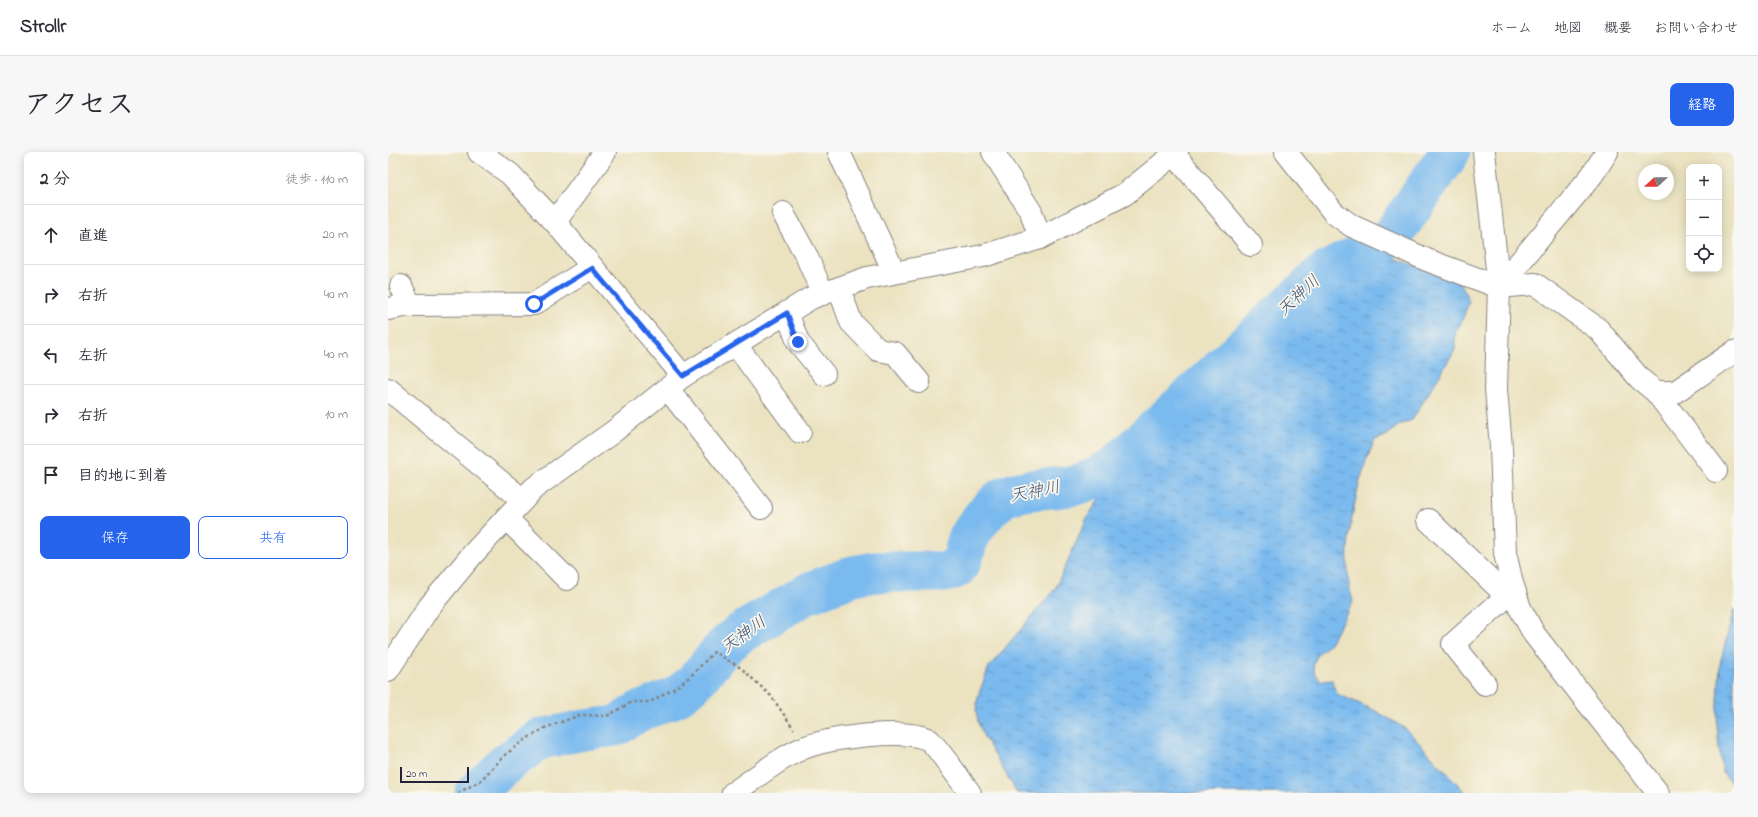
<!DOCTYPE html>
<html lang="ja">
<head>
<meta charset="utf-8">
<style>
  body { margin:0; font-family:"Indie Flower","Klee One",sans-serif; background:#f7f7f7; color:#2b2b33 }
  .controls { position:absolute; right:12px; top:12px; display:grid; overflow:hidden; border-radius:8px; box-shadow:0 2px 10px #0003 }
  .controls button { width:36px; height:36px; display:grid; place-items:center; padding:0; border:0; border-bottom:1px solid #e1e1e2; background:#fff; color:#2b2b33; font:20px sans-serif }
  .compass { position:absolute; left:1250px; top:12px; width:36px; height:36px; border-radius:50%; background:#fff; box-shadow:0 2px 10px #0003; rotate:249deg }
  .scale { position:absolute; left:12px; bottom:10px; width:69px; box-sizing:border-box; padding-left:4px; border:2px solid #22223b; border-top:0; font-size:11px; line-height:14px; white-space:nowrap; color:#22223b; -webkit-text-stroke:3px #fbf7ec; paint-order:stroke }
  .stop { position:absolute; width:12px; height:12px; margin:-9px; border:3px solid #2563eb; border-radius:50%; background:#fff }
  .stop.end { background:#2563eb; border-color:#fff; box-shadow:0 1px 4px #0008 }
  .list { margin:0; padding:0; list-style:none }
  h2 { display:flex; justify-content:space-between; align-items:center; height:52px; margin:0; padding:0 16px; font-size:17px }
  h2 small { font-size:13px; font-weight:400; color:#7c7c81 }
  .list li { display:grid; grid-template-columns:26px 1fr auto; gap:12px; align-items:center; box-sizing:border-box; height:60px; padding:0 16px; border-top:1px solid #e1e1e2 }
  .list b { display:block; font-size:15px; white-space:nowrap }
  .list em { font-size:13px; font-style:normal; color:#7c7c81 }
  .actions { display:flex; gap:8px; padding:12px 16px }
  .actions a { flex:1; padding:9px 0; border:1px solid #2563eb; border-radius:8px; text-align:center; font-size:14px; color:#2563eb }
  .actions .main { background:#2563eb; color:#fff }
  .icon { flex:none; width:22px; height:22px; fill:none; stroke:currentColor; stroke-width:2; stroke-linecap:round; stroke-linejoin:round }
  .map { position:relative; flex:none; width:1346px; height:641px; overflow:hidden; border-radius:8px }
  header { display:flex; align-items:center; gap:24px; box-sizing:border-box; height:56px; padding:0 20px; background:#fff; border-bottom:1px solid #e1e1e2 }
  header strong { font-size:19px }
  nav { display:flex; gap:22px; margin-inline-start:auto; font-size:14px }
  .intro { display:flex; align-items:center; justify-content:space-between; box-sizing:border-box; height:96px; padding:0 24px }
  h1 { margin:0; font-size:28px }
  .button { padding:10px 18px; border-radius:8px; background:#2563eb; color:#fff; font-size:14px; font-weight:700 }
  main { display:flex; gap:24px; padding:0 24px }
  aside { flex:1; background:#fff; border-radius:8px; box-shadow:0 2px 10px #0003 }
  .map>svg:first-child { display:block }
  .water { fill:url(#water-ripples); stroke:#4e6e94 }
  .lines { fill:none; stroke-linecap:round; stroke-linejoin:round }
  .river { stroke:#7abaee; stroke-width:41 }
  .street-casing { stroke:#86827e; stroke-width:24 }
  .path { stroke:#86827e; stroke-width:2.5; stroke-dasharray:3 3; stroke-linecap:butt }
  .street { stroke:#fff; stroke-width:22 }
  .route { stroke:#2563eb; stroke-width:5 }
  .labels { text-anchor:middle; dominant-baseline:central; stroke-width:3.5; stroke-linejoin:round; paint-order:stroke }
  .water-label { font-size:17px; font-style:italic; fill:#41577a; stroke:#fbf7ec }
</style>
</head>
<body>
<header>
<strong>Strollr</strong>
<nav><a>ホーム</a><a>地図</a><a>概要</a><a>お問い合わせ</a></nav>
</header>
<div class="intro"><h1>アクセス</h1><a class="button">経路</a></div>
<main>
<aside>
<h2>2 分<small>徒歩 · 110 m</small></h2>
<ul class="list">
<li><svg class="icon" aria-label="ahead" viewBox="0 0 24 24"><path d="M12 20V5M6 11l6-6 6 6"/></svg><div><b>直進</b></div><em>20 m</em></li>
<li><svg class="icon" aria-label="right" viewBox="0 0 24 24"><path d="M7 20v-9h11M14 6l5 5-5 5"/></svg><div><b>右折</b></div><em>40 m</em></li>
<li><svg class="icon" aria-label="left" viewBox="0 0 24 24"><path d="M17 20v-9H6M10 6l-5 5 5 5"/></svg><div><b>左折</b></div><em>40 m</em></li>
<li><svg class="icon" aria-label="right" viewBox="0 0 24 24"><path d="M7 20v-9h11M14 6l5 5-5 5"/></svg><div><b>右折</b></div><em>10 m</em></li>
<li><svg class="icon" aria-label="arrive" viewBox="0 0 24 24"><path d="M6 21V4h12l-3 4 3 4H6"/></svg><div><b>目的地に到着</b></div></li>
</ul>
<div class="actions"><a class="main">保存</a><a>共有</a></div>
</aside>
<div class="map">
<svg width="1346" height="641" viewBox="0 0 1346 641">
  <defs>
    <pattern id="water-ripples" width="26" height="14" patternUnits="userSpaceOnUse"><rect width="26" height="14" fill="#7abaee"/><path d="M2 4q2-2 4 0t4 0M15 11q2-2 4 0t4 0" fill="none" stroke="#6497c2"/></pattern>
  </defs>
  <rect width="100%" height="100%" fill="#fbf7ec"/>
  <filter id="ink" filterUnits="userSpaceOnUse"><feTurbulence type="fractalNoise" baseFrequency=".025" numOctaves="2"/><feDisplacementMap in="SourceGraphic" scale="8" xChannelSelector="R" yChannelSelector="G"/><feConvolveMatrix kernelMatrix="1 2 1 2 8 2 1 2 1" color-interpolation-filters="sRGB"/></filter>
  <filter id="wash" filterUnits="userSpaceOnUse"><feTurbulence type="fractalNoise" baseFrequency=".012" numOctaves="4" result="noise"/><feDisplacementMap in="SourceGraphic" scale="16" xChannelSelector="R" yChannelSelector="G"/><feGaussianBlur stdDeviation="0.9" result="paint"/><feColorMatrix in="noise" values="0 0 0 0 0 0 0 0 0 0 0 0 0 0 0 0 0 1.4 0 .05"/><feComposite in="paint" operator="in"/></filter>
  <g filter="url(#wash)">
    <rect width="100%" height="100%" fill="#ebe2c0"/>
    <g class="water">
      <path d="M993 101 1073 131 1081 150 1073 171 1067 181V198L1024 268 1011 273 998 284 987 288C970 323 957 385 960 423 960 432 963 441 965 450L942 491 930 502 925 512 927 522 934 529 944 528 949 542 988 559 1018 577 1078 641H629L595 583 590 570 588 558 590 544 601 515 667 437 699 366 718 336 939 129Z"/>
      <path d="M1346 457V635L1335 621 1331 598 1329 572 1332 512Z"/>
    </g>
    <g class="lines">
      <path class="river" d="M87 641 115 614 152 587 196 578 228 574 250 560 286 546 304 533 336 495 351 482 420 441 465 424 487 420H557C564 418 569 417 572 411 576 405 577 397 579 390 585 375 600 357 613 347 630 335 666 338 687 333 701 330 714 322 726 315L937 120 989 94 1004 84 1062 0"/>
    </g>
  </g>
  <g filter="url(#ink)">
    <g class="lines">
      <g class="street-casing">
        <g id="street">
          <path d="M91 0 122 22 167 70 295 224"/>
          <path d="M451 0 506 120"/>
          <path d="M605 0 643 60 652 86"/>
          <path d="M898 0 946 61 964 74 1039 108 1111 135 1147 132 1210 177 1252 227 1268 240H1287L1346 200"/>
          <path d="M1096 0 1111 135 1108 237 1113 295 1117 401 1124 431 1132 456 1146 482 1270 641"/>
          <path d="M786 2 863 93"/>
          <path d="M395 61 418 103 435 142"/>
          <path d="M167 70 217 0"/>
          <path d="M13 134 22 153 146 152 204 115"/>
          <path d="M1111 135 1204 23 1219 0"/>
          <path d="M451 136 463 170 490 198 507 201 531 230"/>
          <path d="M0 157 22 153"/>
          <path d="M399 161 410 190 436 222"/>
          <path d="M348 193 412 280"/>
          <path d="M0 237 135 348"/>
          <path d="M280 237 373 356"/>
          <path d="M1268 240 1328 319"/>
          <path d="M118 366 179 427"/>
          <path d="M1040 368 1119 444"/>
          <path d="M0 518 41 455 84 403 146 336 225 280 295 224 423 146 479 126 595 104 652 86 737 42 789 0"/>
          <path d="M1097 532 1065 492 1119 444 1127 441"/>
          <path d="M345 641C368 626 392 605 418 595 442 586 518 575 541 588 548 593 575 632 582 641"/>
        </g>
      </g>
      <path class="path" d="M70 641 92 629 118 602 138 587 157 576 192 563 219 564 244 550H262L287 536 303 524 326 500 353 516 383 544 406 577"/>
      <use href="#street" class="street"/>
    </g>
  </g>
  <g class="lines" filter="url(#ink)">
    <path class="route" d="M146 152 204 116 295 224 399 161 410 190"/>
  </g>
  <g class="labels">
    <g class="water-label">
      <text transform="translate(911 144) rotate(-43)">天神川</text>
      <text transform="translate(647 340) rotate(-11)">天神川</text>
      <text transform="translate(356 483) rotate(-36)">天神川</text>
    </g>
  </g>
</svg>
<div class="controls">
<button>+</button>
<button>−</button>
<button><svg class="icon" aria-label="locate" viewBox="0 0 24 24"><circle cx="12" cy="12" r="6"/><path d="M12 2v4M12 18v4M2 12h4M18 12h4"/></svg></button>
</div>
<svg class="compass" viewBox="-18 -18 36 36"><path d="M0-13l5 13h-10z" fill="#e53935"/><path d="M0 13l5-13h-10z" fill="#7c7c81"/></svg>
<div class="scale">20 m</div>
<div class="stop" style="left:146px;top:152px"></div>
<div class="stop end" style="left:410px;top:190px"></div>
</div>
</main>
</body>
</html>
